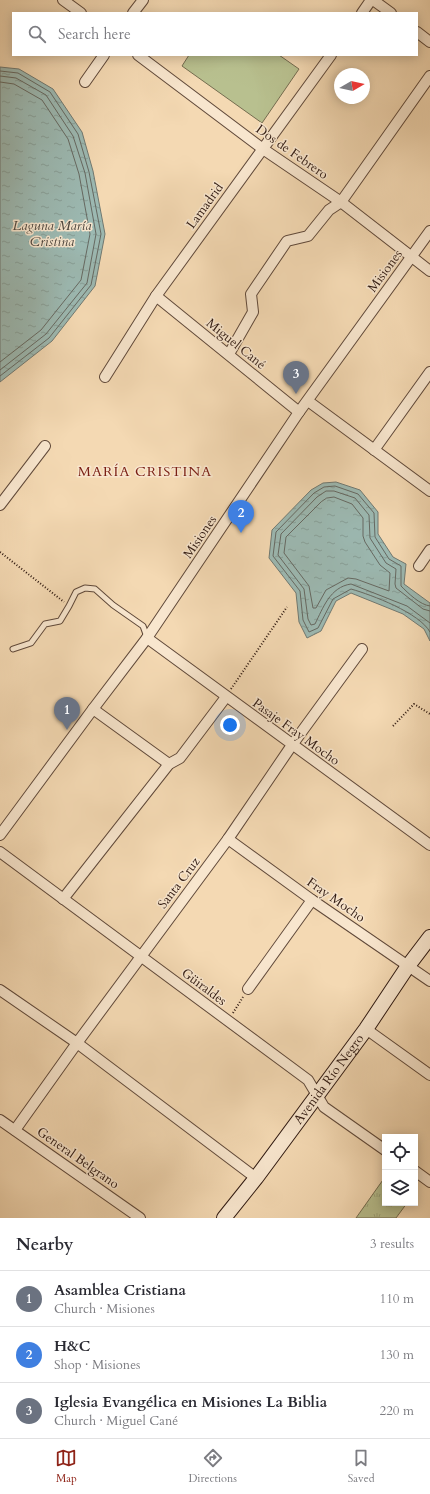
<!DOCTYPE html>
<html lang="en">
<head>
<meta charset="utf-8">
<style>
  body { margin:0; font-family:Cardo,serif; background:#f2f2f3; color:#2b2b33 }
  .controls { position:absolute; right:12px; bottom:12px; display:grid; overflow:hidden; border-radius:0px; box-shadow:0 2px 10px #0003 }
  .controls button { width:36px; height:36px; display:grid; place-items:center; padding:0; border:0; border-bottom:1px solid #e1e1e2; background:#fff; color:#2b2b33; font:20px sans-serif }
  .compass { position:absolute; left:334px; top:68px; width:36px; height:36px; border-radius:50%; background:#fff; box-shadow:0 2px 10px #0003; rotate:81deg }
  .you { position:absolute; left:230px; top:725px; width:14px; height:14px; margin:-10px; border:3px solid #fff; border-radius:50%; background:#1a73e8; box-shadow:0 0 0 6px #1a73e833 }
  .badge { display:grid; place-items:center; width:26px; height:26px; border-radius:50%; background:#8f2418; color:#fff; font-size:13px; font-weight:700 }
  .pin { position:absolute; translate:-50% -33px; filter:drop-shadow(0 1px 2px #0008) }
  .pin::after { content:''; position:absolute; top:21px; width:14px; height:12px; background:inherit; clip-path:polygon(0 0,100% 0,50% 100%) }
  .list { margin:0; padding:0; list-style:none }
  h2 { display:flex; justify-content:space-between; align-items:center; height:52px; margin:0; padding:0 16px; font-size:17px }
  h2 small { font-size:13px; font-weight:400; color:#7c7c81 }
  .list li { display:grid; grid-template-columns:26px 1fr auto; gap:12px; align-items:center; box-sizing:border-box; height:56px; padding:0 16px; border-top:1px solid #e1e1e2 }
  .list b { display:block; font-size:15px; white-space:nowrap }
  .list p { margin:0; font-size:13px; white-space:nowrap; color:#7c7c81 }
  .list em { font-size:13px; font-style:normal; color:#7c7c81 }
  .icon { flex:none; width:22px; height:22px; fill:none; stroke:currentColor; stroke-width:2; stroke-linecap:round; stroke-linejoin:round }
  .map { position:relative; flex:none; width:430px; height:1218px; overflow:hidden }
  .search { position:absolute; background:#fff; box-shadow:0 2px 10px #0003; left:12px; right:12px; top:12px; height:44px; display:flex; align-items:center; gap:10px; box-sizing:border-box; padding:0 14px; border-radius:0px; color:#7c7c81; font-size:15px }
  .sheet { height:220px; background:#fff }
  nav { display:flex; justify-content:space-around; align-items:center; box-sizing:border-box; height:56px; border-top:1px solid #e1e1e2; background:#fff; font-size:11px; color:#7c7c81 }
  nav a { display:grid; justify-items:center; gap:2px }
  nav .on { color:#8f2418 }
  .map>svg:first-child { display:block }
  .grass { fill:#b8c08f; stroke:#746c50 }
  .park { fill:url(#park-tufts); stroke:#746c50 }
  .water { fill:url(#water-ripples); stroke:#707972 }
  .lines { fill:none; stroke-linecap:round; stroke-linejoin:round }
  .shore { stroke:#666962; stroke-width:1 }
  .lane-casing { stroke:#60493a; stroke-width:7 }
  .street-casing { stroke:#60493a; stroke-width:12 }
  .secondary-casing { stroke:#2f1911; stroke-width:16 }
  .path { stroke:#2f1911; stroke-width:2; stroke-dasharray:1 2; stroke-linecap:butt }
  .lane { stroke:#f8e6ce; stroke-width:5 }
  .street { stroke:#f8e6ce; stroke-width:10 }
  .secondary { stroke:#f8e6ce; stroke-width:14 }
  .labels { text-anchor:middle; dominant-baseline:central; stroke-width:3; stroke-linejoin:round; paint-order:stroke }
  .street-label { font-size:13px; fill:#2f1911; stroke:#f8e6ce }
  .water-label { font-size:14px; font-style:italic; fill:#504941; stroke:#f8e6ce }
  .neighbourhood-label { font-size:14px; letter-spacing:1px; fill:#7a1f14; stroke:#f8e6ce }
</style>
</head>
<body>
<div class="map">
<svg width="430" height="1218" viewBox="0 0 430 1218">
  <defs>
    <pattern id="park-tufts" width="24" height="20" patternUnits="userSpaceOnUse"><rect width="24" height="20" fill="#b8c08f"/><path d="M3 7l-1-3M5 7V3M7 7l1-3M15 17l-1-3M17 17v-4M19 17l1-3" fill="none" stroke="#9ea47a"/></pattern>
    <pattern id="water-ripples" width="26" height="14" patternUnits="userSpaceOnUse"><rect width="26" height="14" fill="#9cb9b2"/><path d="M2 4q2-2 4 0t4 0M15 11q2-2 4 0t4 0" fill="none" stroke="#879e98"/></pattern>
  </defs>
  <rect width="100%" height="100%" fill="#f4d9b3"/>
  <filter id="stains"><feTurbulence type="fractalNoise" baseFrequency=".005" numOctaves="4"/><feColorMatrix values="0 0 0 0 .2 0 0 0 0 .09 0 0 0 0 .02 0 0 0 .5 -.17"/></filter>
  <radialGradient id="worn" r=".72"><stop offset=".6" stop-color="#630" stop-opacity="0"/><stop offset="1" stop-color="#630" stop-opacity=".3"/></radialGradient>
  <path class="grass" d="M189 55H279L299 69 262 123 182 66Z"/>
  <path class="park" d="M385 1177V1203H407L396 1218H356Z"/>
  <g class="water">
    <path d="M0 67 19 69 53 89 82 132 93 171 105 234 95 286 52 341 0 382Z"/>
    <path d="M336 482 360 490 378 512V534L393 557 406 564 404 584 430 603V641L424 629 403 614 351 593 336 601 321 631 307 638 299 622 296 593 269 558 272 530 311 490 323 483Z"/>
  </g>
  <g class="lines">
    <g class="shore">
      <path d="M0 71 18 73 50 92 78 134 89 172 101 234 91 285 49 338 0 376"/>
      <path d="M0 76 16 78 46 95 73 136 85 173 96 234 87 283 46 334 0 370"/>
      <path d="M0 82 14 84 42 100 68 139 79 174 90 234 81 280 41 330 0 362"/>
      <path d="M327 498 334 497 352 504 363 518V536L365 542 380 565 390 573 389 591 356 579 348 578 326 590 316 608H313L309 586 284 553 286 537 321 502Z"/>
      <path d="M430 606C420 605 408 593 401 586V566L389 559 375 537 374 513 358 494 335 486 324 487 314 493 276 532 273 556 300 591 303 620 309 632 318 628 333 599 351 589C372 595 420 613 430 632"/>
      <path d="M430 611 423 609 396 588 395 584 396 569 386 563 370 538 369 515 355 498 334 491H326L317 497 281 534 278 555 304 589 308 619 311 625 315 624C323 608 330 587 351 584L407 606 430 623"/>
    </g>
    <g class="lane-casing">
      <path id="lane" d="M13 649 31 643 45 624 60 621 69 606 76 592 85 588 95 589 113 605 143 626 147 637"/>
    </g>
    <g class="street-casing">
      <g id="street">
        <path d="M63 0 81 13"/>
        <path d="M373 0 391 13"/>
        <path d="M133 13 143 0"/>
        <path d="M362 13 371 0"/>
        <path d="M417 32 430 42"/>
        <path d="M138 55 263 149 341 202 430 271"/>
        <path d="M85 82 104 55"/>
        <path d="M156 296 299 412"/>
        <path d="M229 354 253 312 251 294 287 241 308 236 329 210 341 202 430 76"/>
        <path d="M105 377 156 296 331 55"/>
        <path d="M308 401 430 491"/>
        <path d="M374 450 430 372"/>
        <path d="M0 505 45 446"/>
        <path d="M419 566 430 550"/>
        <path d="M147 638 430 845"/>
        <path d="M93 709 169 764"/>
        <path d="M0 835 93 709 147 638 299 412 430 231"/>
        <path d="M228 839 312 900 430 981"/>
        <path d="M0 852 308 1080 324 1107 385 1150"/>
        <path d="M63 899 169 764 180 758 226 697"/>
        <path d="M248 989 312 900"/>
        <path d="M0 990 77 1043 256 1178"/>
        <path d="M366 1029 430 1075"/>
        <path d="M0 1120 140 1218"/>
        <path d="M15 1130 77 1043 228 839 292 745 362 649"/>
        <path d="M415 1171 430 1182"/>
      </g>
    </g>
    <g class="secondary-casing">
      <g id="secondary">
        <path id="s1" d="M224 1218 256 1178 366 1029 408 966 430 937"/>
      </g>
    </g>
    <g class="path">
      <path d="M0 552 64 602"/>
      <path d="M231 689 287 607"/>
      <path d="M393 726 414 704 430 714"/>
      <path d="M233 1013 243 997"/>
    </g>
    <use href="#lane" class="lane"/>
    <use href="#street" class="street"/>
    <use href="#secondary" class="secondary"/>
  </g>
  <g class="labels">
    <g class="street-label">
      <text transform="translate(292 152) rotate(35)">Dos de Febrero</text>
      <text transform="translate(205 206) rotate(-54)">Lamadrid</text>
      <text transform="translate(385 271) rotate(-54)">Misiones</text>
      <text transform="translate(236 344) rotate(39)">Miguel Cané</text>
      <text transform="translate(200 537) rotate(-56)">Misiones</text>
      <text transform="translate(296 732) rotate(36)">Pasaje Fray Mocho</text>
      <text transform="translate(179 883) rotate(-53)">Santa Cruz</text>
      <text transform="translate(336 900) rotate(35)">Fray Mocho</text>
      <text transform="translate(204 987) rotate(37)">Güiraldes</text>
      <text stroke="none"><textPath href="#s1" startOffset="174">Avenida Río Negro</textPath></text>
      <text transform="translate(78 1158) rotate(35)">General Belgrano</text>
    </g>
    <g class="water-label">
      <text x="52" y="225">Laguna María<tspan x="52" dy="16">Cristina</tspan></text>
    </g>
    <g class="neighbourhood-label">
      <text x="145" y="471">MARÍA CRISTINA</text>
    </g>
  </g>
  <rect width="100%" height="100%" filter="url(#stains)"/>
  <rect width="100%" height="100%" fill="url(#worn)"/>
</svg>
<div class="controls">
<button><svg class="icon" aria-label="locate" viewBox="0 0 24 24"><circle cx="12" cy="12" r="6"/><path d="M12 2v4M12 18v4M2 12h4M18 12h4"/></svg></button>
<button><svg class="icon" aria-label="layers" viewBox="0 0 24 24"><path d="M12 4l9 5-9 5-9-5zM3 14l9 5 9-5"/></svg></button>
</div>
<svg class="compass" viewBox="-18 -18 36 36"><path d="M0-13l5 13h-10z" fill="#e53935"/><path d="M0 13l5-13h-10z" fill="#7c7c81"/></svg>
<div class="you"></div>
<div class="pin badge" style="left:67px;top:730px;background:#6b7280">1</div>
<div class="pin badge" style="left:241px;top:533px;background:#3f7fe0">2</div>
<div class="pin badge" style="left:296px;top:394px;background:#6b7280">3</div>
<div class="search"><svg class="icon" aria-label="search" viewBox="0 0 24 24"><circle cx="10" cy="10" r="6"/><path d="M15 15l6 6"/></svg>Search here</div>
</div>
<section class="sheet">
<h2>Nearby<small>3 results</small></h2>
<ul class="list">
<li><span class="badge" style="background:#6b7280">1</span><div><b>Asamblea Cristiana</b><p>Church · Misiones</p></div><em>110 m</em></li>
<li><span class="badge" style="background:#3f7fe0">2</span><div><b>H&amp;C</b><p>Shop · Misiones</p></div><em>130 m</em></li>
<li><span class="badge" style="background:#6b7280">3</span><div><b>Iglesia Evangélica en Misiones La Biblia</b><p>Church · Miguel Cané</p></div><em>220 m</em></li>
</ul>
</section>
<nav>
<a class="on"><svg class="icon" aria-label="map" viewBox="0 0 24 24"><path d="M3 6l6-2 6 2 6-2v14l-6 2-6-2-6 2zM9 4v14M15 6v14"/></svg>Map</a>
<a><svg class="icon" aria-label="directions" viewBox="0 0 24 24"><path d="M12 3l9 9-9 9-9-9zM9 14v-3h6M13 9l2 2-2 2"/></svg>Directions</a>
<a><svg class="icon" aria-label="saved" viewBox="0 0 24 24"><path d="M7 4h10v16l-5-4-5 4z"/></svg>Saved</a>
</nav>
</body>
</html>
